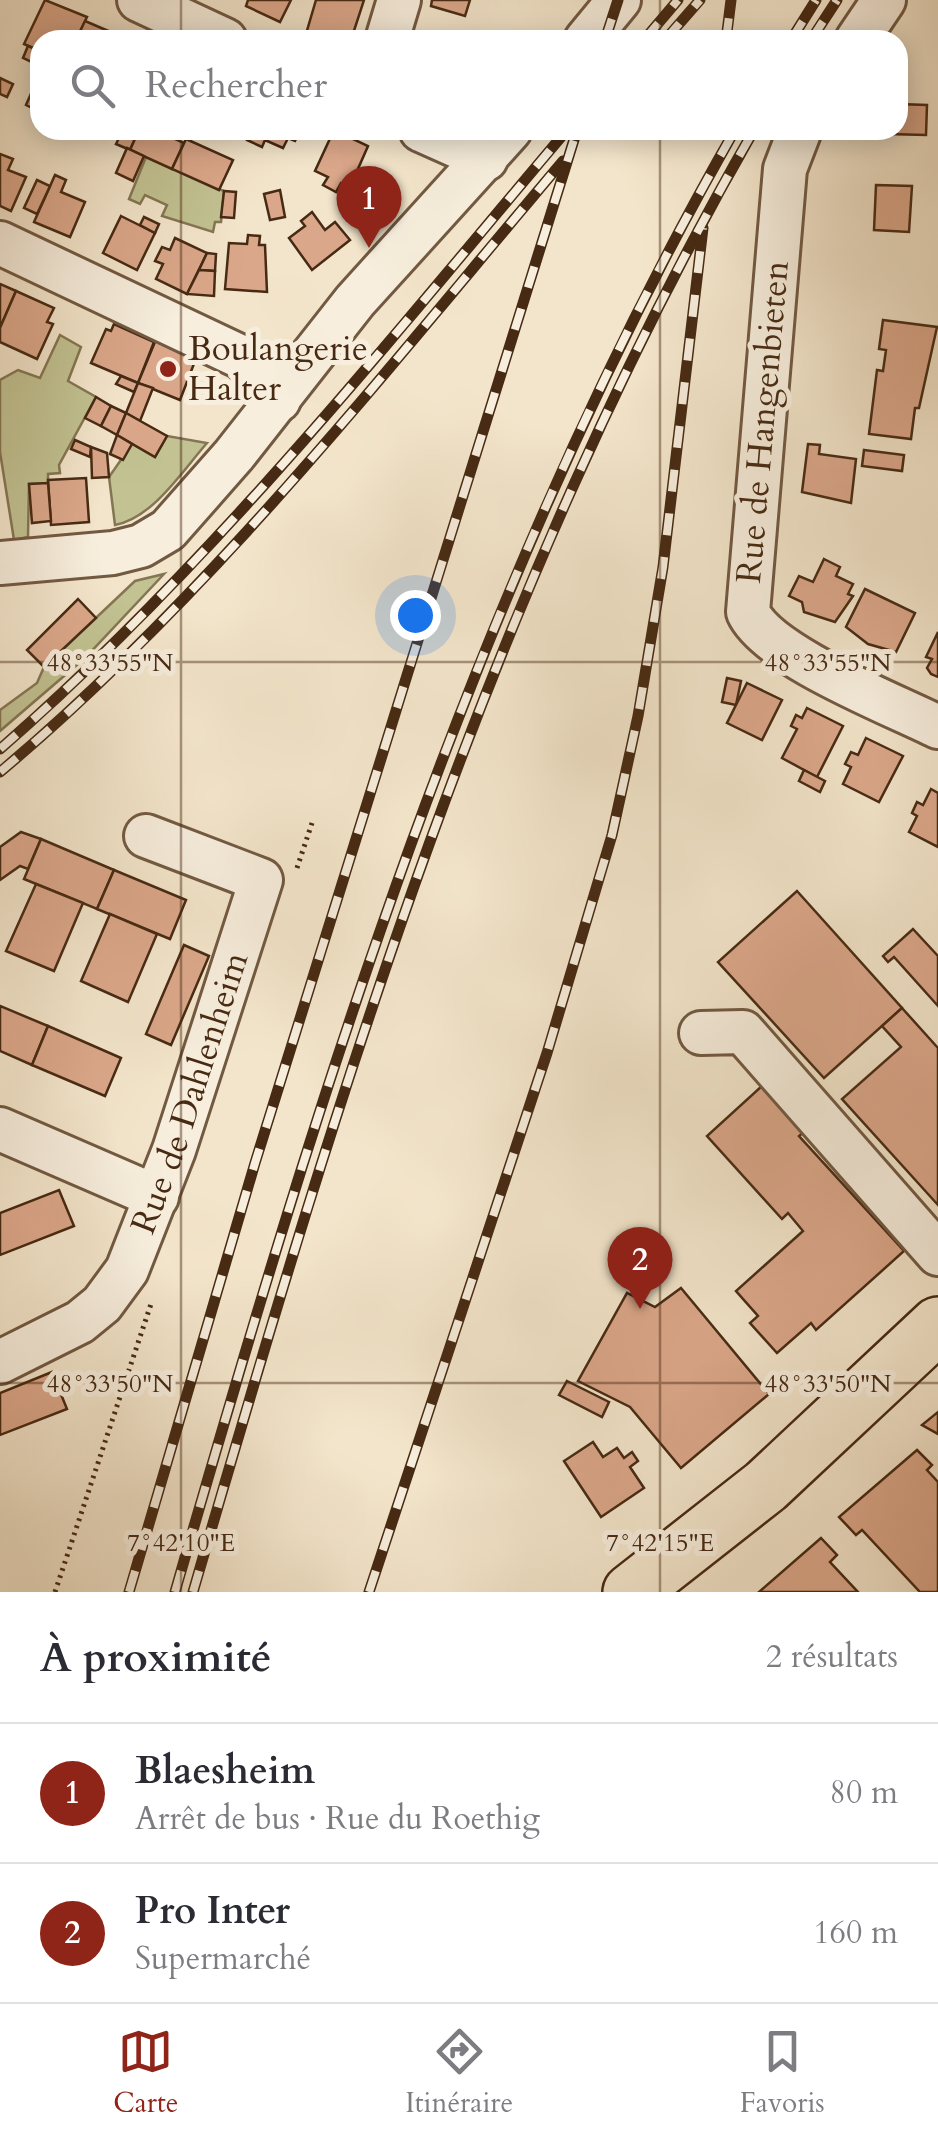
<!DOCTYPE html>
<html lang="fr">
<head>
<meta charset="utf-8">
<style>
  body { margin:0; font-family:Cardo,serif; background:#f2f2f3; color:#2b2b33 }
  .you { position:absolute; left:415px; top:615px; width:35px; height:35px; margin:-25px; border:8px solid #fff; border-radius:50%; background:#1a73e8; box-shadow:0 0 0 15px #1a73e833 }
  .badge { display:grid; place-items:center; width:65px; height:65px; border-radius:50%; background:#8f2418; color:#fff; font-size:32px; font-weight:700 }
  .pin { position:absolute; translate:-50% -82px; filter:drop-shadow(0 2px 5px #0008) }
  .pin::after { content:''; position:absolute; top:52px; width:35px; height:30px; background:inherit; clip-path:polygon(0 0,100% 0,50% 100%) }
  .list { margin:0; padding:0; list-style:none }
  h2 { display:flex; justify-content:space-between; align-items:center; height:130px; margin:0; padding:0 40px; font-size:42px }
  h2 small { font-size:32px; font-weight:400; color:#7c7c81 }
  .list li { display:grid; grid-template-columns:65px 1fr auto; gap:30px; align-items:center; box-sizing:border-box; height:140px; padding:0 40px; border-top:2px solid #e1e1e2 }
  .list b { display:block; font-size:38px; white-space:nowrap }
  .list p { margin:0; font-size:32px; white-space:nowrap; color:#7c7c81 }
  .list em { font-size:32px; font-style:normal; color:#7c7c81 }
  .icon { flex:none; width:55px; height:55px; fill:none; stroke:currentColor; stroke-width:2; stroke-linecap:round; stroke-linejoin:round }
  .map { position:relative; flex:none; width:938px; height:1592px; overflow:hidden }
  .search { position:absolute; background:#fff; box-shadow:0 5px 25px #0003; left:30px; right:30px; top:30px; height:110px; display:flex; align-items:center; gap:25px; box-sizing:border-box; padding:0 35px; border-radius:30px; color:#7c7c81; font-size:38px }
  .sheet { height:410px; background:#fff }
  nav { display:flex; justify-content:space-around; align-items:center; box-sizing:border-box; height:140px; border-top:2px solid #e1e1e2; background:#fff; font-size:28px; color:#7c7c81 }
  nav a { display:grid; justify-items:center; gap:5px }
  nav .on { color:#8f2418 }
  .map>svg:first-child { display:block }
  .green { fill:#c2c292; stroke:#847652; stroke-width:2.5 }
  .building { fill:#dba78a; stroke:#472a13; stroke-width:2.5 }
  .lines { fill:none; stroke-linecap:round; stroke-linejoin:round }
  .minor-casing { stroke:#725941; stroke-width:48 }
  .major-casing { stroke:#472a13; stroke-width:60 }
  .path { stroke:#472a13; stroke-width:5; stroke-dasharray:2.5 5; stroke-linecap:butt }
  .minor { stroke:#f7eedd; stroke-width:42 }
  .major { stroke:#f3e5cb; stroke-width:55 }
  .rail-casing { stroke:#472a13; stroke-width:11 }
  .rail { stroke:#f7eedd; stroke-width:8; stroke-dasharray:22; stroke-linecap:butt }
  .ticks { fill:none; stroke:#472a13; stroke-width:2.5; stroke-opacity:0.45 }
  .poi-dot { fill:#8f2418; stroke:#f7eedd; stroke-width:4 }
  .labels { text-anchor:middle; dominant-baseline:central; stroke-width:10; stroke-linejoin:round; paint-order:stroke }
  .poi-label { font-size:35px; fill:#472a13; stroke:#f7eedd; text-anchor:start }
  .street-label { font-size:35px; fill:#472a13; stroke:#f7eedd }
  .ticks-label { font-size:25px; text-anchor:middle; fill:#472a13; stroke:#f7eedd; stroke-width:10; stroke-linejoin:round; paint-order:stroke }
</style>
</head>
<body>
<div class="map">
<svg width="938" height="1592" viewBox="0 0 938 1592">
  <rect width="100%" height="100%" fill="#f3e5cb"/>
  <filter id="stains"><feTurbulence type="fractalNoise" baseFrequency=".002" numOctaves="4"/><feColorMatrix values="0 0 0 0 .2 0 0 0 0 .09 0 0 0 0 .02 0 0 0 .5 -.17"/></filter>
  <radialGradient id="worn" r=".72"><stop offset=".6" stop-color="#630" stop-opacity="0"/><stop offset="1" stop-color="#630" stop-opacity=".3"/></radialGradient>
  <g class="green">
    <path d="M146 157 224 191 221 222H215L213 232 162 216 167 205 145 195 140 204 129 199Z"/>
    <path d="M60 335 81 347 68 381 96 397 59 465 60 473 48 474V483L29 484 28 537 14 540 0 452V380L18 370 40 378Z"/>
    <path d="M167 436 207 443C183 470 153 518 115 525L109 477 132 444 155 457Z"/>
    <path d="M164 574 85 658 0 731V710L37 683 44 667 135 581Z"/>
  </g>
  <g class="building">
    <path d="M45 0 87 17 76 40H40V51L24 44Z"/>
    <path d="M248 0H291L280 22 246 6Z"/>
    <path d="M316 0H364L351 40H326L306 34Z"/>
    <path d="M432 0H470L465 16 431 6Z"/>
    <path d="M85 21 120 36 118 40H76Z"/>
    <path d="M28 46 40 51V66L23 58Z"/>
    <path d="M0 78 13 84 7 97 0 94Z"/>
    <path d="M38 78 40 79V112L26 105Z"/>
    <path d="M898 104 927 105 926 135 887 134 888 130H898Z"/>
    <path d="M123 130H139L130 150 116 144Z"/>
    <path d="M139 130H156L184 143 172 169 130 150Z"/>
    <path d="M251 130H293L299 133 295 141 288 138 283 148 265 140 262 147 247 140Z"/>
    <path d="M334 130 368 146 350 187 341 183 336 192 323 185 328 177 315 171Z"/>
    <path d="M186 139 233 160 219 190 172 169Z"/>
    <path d="M127 148 144 156 133 181 116 173Z"/>
    <path d="M0 154 13 159 8 170 26 177 11 211 0 206Z"/>
    <path d="M55 175 66 180 61 192 85 202 70 237 34 222Z"/>
    <path d="M37 180 50 186 37 214 24 208Z"/>
    <path d="M876 185 912 186 909 232 874 230Z"/>
    <path d="M280 190 285 217 270 220 264 194Z"/>
    <path d="M224 191 236 192 234 218 221 217Z"/>
    <path d="M312 212 325 230 335 222 350 240 312 270 289 238 305 226 301 221Z"/>
    <path d="M121 216 155 233 137 270 103 253Z"/>
    <path d="M144 217 159 224 155 233 140 225Z"/>
    <path d="M248 235 260 236 259 245H265L267 292 225 289 229 243 247 244Z"/>
    <path d="M175 238 207 253 187 294 156 279 163 264 155 261 162 247 170 250Z"/>
    <path d="M207 253 216 254 215 271 199 270Z"/>
    <path d="M199 270 215 271 214 296 187 294Z"/>
    <path d="M0 284 16 291 0 328Z"/>
    <path d="M16 291 54 308 47 322 53 324 37 359 0 342V328Z"/>
    <path d="M883 320 937 327 919 408H915L911 439 869 434 877 370 883 371 886 350 879 349Z"/>
    <path d="M114 324 154 342 138 383 91 363 106 329 111 331Z"/>
    <path d="M157 337 197 356 180 400 138 383Z"/>
    <path d="M121 376 138 383 134 392 116 384Z"/>
    <path d="M138 383 153 388 140 421 126 413Z"/>
    <path d="M96 397 111 406 101 426 85 418Z"/>
    <path d="M111 406 126 413 117 435 101 426Z"/>
    <path d="M126 413 167 436 155 457 117 435Z"/>
    <path d="M117 435 132 444 123 460 110 454Z"/>
    <path d="M75 440 91 447 90 457 71 449Z"/>
    <path d="M808 444 820 445 819 454 856 459 851 503 802 492Z"/>
    <path d="M91 447 107 453 109 477 92 478Z"/>
    <path d="M864 450 904 455 902 471 862 466Z"/>
    <path d="M86 478 89 522 51 525 48 480Z"/>
    <path d="M48 483 51 521 32 523 29 484Z"/>
    <path d="M824 559 840 567 836 576 853 584 848 594 853 596 835 622 804 612 802 602 789 596 799 576 813 582Z"/>
    <path d="M865 589 915 613 896 652 868 644 846 627Z"/>
    <path d="M78 599 96 618 44 667 27 650Z"/>
    <path d="M938 632V677L931 674 927 668 932 659 926 657Z"/>
    <path d="M727 678 741 681 736 705 722 702Z"/>
    <path d="M747 683 782 700 762 740 727 723Z"/>
    <path d="M807 708 843 726 817 777 782 758 797 729 791 726 796 715 802 718Z"/>
    <path d="M866 738 903 756 879 802 843 784 851 767 845 764 851 752 858 755Z"/>
    <path d="M804 770 825 781 820 792 799 781Z"/>
    <path d="M931 789 938 793V847L909 832 917 816 912 813 917 802 923 805Z"/>
    <path d="M21 832 41 839 28 869 20 866 0 880V847Z"/>
    <path d="M41 839 114 870 97 909 24 879Z"/>
    <path d="M114 870 186 900 170 939 97 909Z"/>
    <path d="M36 884 83 903 54 971 6 951Z"/>
    <path d="M797 891 902 1008 824 1078 718 962Z"/>
    <path d="M110 914 157 934 128 1002 81 981Z"/>
    <path d="M913 929 938 956V1006L894 957 888 962 883 956Z"/>
    <path d="M184 945 209 956 171 1045 146 1034Z"/>
    <path d="M0 1006 48 1026 32 1065 0 1051Z"/>
    <path d="M902 1008 938 1048V1205L842 1099 901 1047 882 1026Z"/>
    <path d="M48 1026 121 1058 105 1096 32 1065Z"/>
    <path d="M763 1085 805 1131 799 1136 904 1251 816 1330 811 1323 777 1353 750 1323 758 1316 736 1291 803 1231 788 1213 782 1219 707 1136Z"/>
    <path d="M59 1190 74 1226 0 1255V1213Z"/>
    <path d="M681 1288 769 1394 681 1468 630 1407 578 1381 627 1293 655 1307Z"/>
    <path d="M52 1372 67 1409 0 1435V1393Z"/>
    <path d="M567 1381 609 1402 602 1417 559 1395Z"/>
    <path d="M938 1412V1434L922 1425Z"/>
    <path d="M593 1442 603 1457 617 1448 624 1458 632 1452 638 1461 630 1467 644 1488 601 1517 564 1461Z"/>
    <path d="M917 1450 932 1465 927 1470 938 1482V1592H920L862 1530 856 1535 839 1517Z"/>
    <path d="M821 1538 837 1555 830 1562 858 1592H759Z"/>
  </g>
  <g class="lines">
    <g class="minor-casing">
      <g id="minor">
        <path d="M139 0 225 40"/>
        <path d="M387 40 399 0"/>
        <path d="M586 40 619 0"/>
        <path d="M857 40 884 0"/>
        <path d="M421 130 486 159"/>
        <path d="M800 130 785 169 748 612C768 656 892 704 938 727"/>
        <path d="M0 243 241 357 267 380 279 400"/>
        <path d="M0 563 113 553 141 546 168 530 234 455 355 301 510 130"/>
        <path d="M701 1033 743 1032 938 1254"/>
        <path d="M0 1129 157 1197"/>
        <path id="s1" d="M0 1362 80 1322 102 1304 127 1270 174 1150 261 880 146 836"/>
      </g>
    </g>
    <g class="major-casing">
      <path id="major" d="M631 1592 766 1486 938 1325"/>
    </g>
    <g class="path">
      <path d="M297 868 312 823"/>
      <path d="M55 1592 152 1301"/>
    </g>
    <use href="#minor" class="minor"/>
    <use href="#major" class="major"/>
    <g class="rail-casing">
      <g id="rail">
        <path d="M605 40 618 0"/>
        <path d="M644 40 678 0"/>
        <path d="M665 40 700 0"/>
        <path d="M726 40 731 0"/>
        <path d="M791 40 816 0"/>
        <path d="M811 40 837 0"/>
        <path d="M0 749C211 565 387 343 567 130"/>
        <path d="M0 772C212 594 385 371 563 161"/>
        <path d="M129 1592 255 1163 577 130"/>
        <path d="M175 1592C321 1086 472 590 735 130"/>
        <path d="M193 1592C341 1083 488 593 754 130"/>
        <path d="M369 1592 547 1053 612 835 638 716 663 567 703 228"/>
      </g>
    </g>
    <use href="#rail" class="rail"/>
  </g>
  <path class="ticks" d="M181 0V40M660 0V40M181 130V1592M660 130V1592M0 662H938M0 1383H938"/>
  <circle class="poi-dot" cx="168" cy="369" r="10"/>
  <g class="labels">
    <g class="poi-label">
      <text x="188" y="349">Boulangerie<tspan x="188" dy="40">Halter</tspan></text>
    </g>
    <g class="street-label">
      <text transform="translate(763 422) rotate(-85)">Rue de Hangenbieten</text>
      <text stroke="none"><textPath href="#s1" startOffset="348">Rue de Dahlenheim</textPath></text>
    </g>
  </g>
  <g class="ticks-label">
    <text x="110" y="671">48°33'55"N</text>
    <text x="828" y="671">48°33'55"N</text>
    <text x="110" y="1392">48°33'50"N</text>
    <text x="828" y="1392">48°33'50"N</text>
    <text x="181" y="1551">7°42'10"E</text>
    <text x="660" y="1551">7°42'15"E</text>
  </g>
  <rect width="100%" height="100%" filter="url(#stains)"/>
  <rect width="100%" height="100%" fill="url(#worn)"/>
</svg>
<div class="you"></div>
<div class="pin badge" style="left:369px;top:248px">1</div>
<div class="pin badge" style="left:640px;top:1309px">2</div>
<div class="search"><svg class="icon" aria-label="search" viewBox="0 0 24 24"><circle cx="10" cy="10" r="6"/><path d="M15 15l6 6"/></svg>Rechercher</div>
</div>
<section class="sheet">
<h2>À proximité<small>2 résultats</small></h2>
<ul class="list">
<li><span class="badge">1</span><div><b>Blaesheim</b><p>Arrêt de bus · Rue du Roethig</p></div><em>80 m</em></li>
<li><span class="badge">2</span><div><b>Pro Inter</b><p>Supermarché</p></div><em>160 m</em></li>
</ul>
</section>
<nav>
<a class="on"><svg class="icon" aria-label="map" viewBox="0 0 24 24"><path d="M3 6l6-2 6 2 6-2v14l-6 2-6-2-6 2zM9 4v14M15 6v14"/></svg>Carte</a>
<a><svg class="icon" aria-label="directions" viewBox="0 0 24 24"><path d="M12 3l9 9-9 9-9-9zM9 14v-3h6M13 9l2 2-2 2"/></svg>Itinéraire</a>
<a><svg class="icon" aria-label="saved" viewBox="0 0 24 24"><path d="M7 4h10v16l-5-4-5 4z"/></svg>Favoris</a>
</nav>
</body>
</html>
